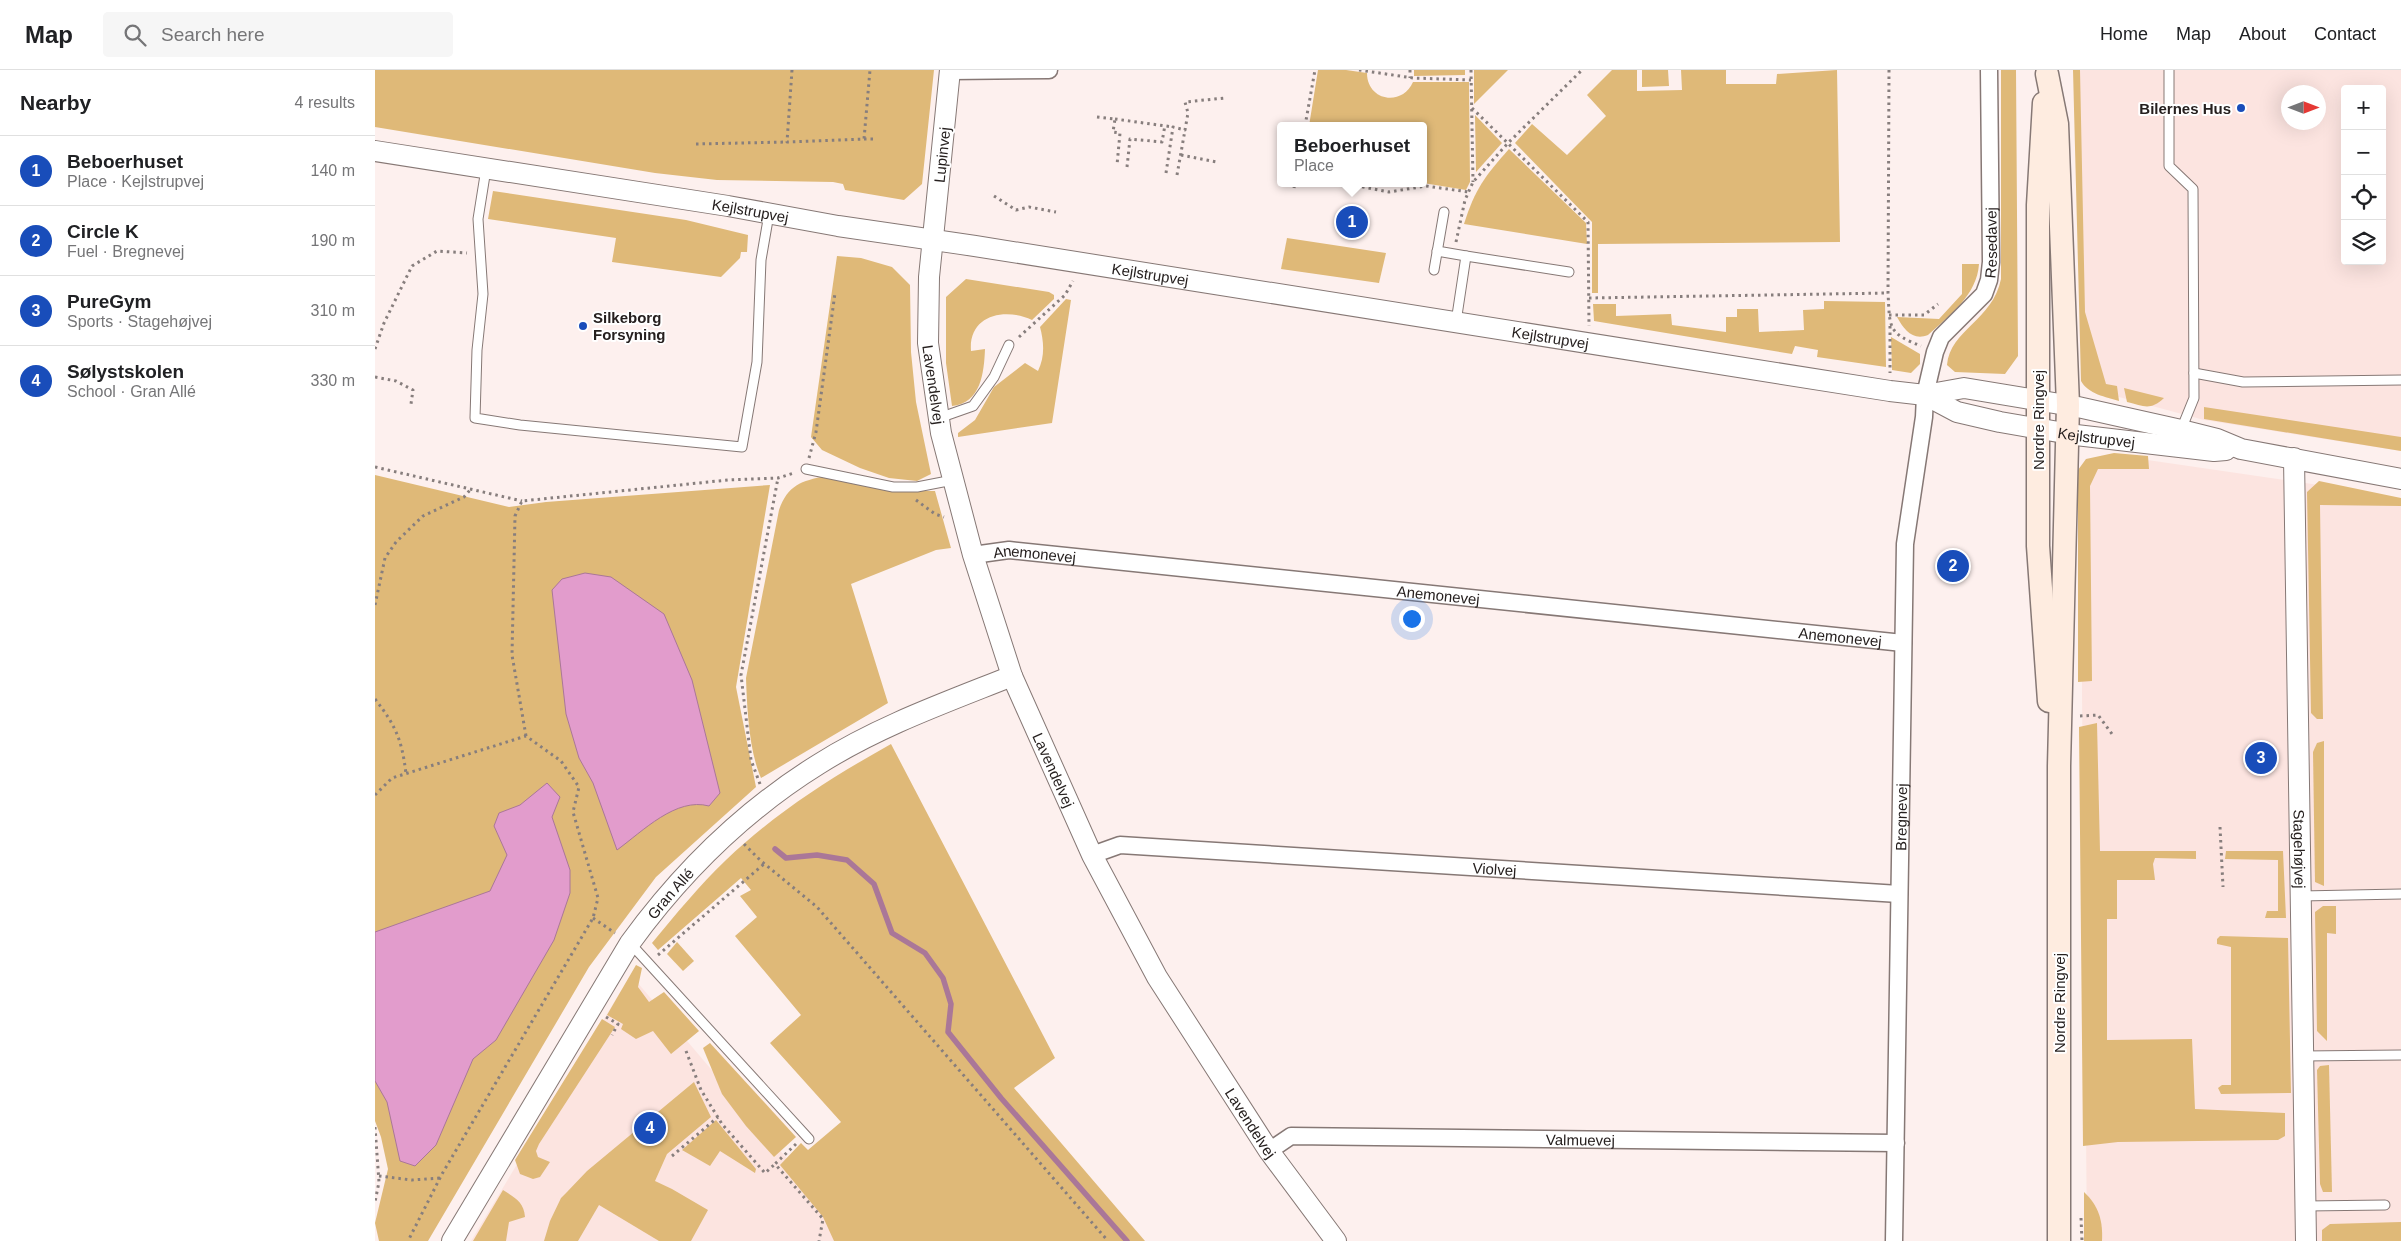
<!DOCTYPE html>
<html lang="en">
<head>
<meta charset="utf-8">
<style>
  body { margin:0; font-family:Arial,sans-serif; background:#f6f6f6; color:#202124 }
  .controls { position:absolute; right:15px; top:15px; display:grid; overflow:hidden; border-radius:5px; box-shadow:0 5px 20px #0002 }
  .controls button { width:45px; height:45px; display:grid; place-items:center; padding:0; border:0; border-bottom:1px solid #e0e0e0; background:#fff; color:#202124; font:25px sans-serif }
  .compass { position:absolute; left:1906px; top:15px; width:45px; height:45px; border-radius:50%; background:#fff; box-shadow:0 5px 20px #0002; rotate:90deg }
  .you { position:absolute; left:1036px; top:548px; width:18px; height:18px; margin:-12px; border:4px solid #fff; border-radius:50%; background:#1a73e8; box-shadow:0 0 0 8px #1a73e833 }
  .badge { display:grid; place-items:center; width:32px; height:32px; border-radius:50%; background:#194dba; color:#fff; font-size:16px; font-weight:700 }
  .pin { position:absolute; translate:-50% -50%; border:2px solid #fff; box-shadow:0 1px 5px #0006 }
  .popup { position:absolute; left:902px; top:52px; width:150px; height:65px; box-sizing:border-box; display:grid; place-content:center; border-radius:5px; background:#fff; filter:drop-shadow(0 1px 4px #0005); font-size:16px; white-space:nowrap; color:#757577 }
  .popup b { font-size:19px; color:#202124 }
  .popup::after { content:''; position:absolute; left:50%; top:100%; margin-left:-10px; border:10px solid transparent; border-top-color:#fff }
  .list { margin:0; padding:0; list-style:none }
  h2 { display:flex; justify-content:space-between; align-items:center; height:65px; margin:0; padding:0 20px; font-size:21px }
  h2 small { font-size:16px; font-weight:400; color:#757577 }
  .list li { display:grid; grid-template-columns:32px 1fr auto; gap:15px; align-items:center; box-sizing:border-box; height:70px; padding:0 20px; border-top:1px solid #e0e0e0 }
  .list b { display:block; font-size:19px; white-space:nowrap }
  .list p { margin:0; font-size:16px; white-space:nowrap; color:#757577 }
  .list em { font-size:16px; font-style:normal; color:#757577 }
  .icon { flex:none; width:28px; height:28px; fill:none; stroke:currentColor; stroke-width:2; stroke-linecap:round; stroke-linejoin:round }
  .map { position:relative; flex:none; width:2026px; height:1171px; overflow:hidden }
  header { display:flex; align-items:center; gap:30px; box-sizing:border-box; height:70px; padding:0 25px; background:#fff; border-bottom:1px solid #e0e0e0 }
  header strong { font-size:24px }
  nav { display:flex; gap:28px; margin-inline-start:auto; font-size:18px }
  .search { width:350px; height:45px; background:#f6f6f6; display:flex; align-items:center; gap:12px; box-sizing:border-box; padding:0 18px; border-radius:5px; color:#757577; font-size:19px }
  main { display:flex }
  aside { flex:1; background:#fff }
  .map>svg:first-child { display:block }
  .built { fill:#fce4e0; fill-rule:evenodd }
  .green { fill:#dfb978 }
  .water { fill:#e29ccc; stroke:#aa7798 }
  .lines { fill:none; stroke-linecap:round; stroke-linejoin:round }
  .stream { stroke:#aa7798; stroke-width:5.5 }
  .service-casing { stroke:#867875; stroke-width:11 }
  .minor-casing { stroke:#867875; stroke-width:19 }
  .tertiary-casing { stroke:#867875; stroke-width:22 }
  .secondary-casing { stroke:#867875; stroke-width:25 }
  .path { stroke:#877e7d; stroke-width:3; stroke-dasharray:2.5 4; stroke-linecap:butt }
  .service { stroke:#fff; stroke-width:9 }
  .minor { stroke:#fff; stroke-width:16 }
  .tertiary { stroke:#fff; stroke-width:20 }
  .secondary { stroke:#feece0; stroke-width:22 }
  .poi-dot { fill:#194dba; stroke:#fff; stroke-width:2 }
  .labels { text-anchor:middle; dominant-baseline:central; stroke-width:4; stroke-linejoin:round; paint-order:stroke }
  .poi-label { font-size:15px; font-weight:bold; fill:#26201f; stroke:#fff; text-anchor:end }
  .street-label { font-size:15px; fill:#26201f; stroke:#fff }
</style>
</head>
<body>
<header>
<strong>Map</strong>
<div class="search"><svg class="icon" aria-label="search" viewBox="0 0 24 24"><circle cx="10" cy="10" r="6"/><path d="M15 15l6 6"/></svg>Search here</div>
<nav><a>Home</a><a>Map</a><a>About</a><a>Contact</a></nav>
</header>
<main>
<aside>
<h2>Nearby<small>4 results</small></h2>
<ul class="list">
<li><span class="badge">1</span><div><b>Beboerhuset</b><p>Place · Kejlstrupvej</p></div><em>140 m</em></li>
<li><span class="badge">2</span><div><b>Circle K</b><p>Fuel · Bregnevej</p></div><em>190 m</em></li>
<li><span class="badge">3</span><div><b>PureGym</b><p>Sports · Stagehøjvej</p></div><em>310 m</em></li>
<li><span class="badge">4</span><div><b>Sølystskolen</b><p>School · Gran Allé</p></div><em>330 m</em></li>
</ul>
</aside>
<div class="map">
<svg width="2026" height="1171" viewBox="0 0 2026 1171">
  <rect width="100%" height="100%" fill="#fdf0ee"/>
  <g class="built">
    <path d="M1700 0H2026V381L1829 350 1718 320 1708 312ZM1970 19H2007V191H1970ZM1914 22H1944V52H1914Z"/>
    <path d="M1752 387 1944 415 2026 434V1171H1712L1705 403Z"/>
    <path d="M262 912 482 1171H96L247 919Z"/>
  </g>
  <g class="green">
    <path d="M0 0H559L547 114 529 130 470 120 468 114 458 112 342 110 280 103 0 57Z"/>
    <path d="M943 0H971L992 3C992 31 1027 37 1038 12H1094L1095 112 1091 120 1048 113V56H934Z"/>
    <path d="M1039 0H1090V5L1039 6Z"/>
    <path d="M1099 0H1133L1099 34Z"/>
    <path d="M1237 0H1262V21L1307 20 1306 0H1351V14H1401L1402 4 1462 0 1465 172 1223 174V223H1217V152L1140 73 1157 54 1192 85 1231 46 1212 25Z"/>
    <path d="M1267 0H1293L1294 16 1267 17Z"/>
    <path d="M1626 0H1641L1643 286 1630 304 1580 302 1572 295C1575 260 1618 250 1626 209Z"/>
    <path d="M1698 0H1705L1710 242 1731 314 1742 316 1744 331C1731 327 1713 324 1706 311Z"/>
    <path d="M1100 45 1127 73 1101 102Z"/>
    <path d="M1134 79 1211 153 1212 174 1089 154C1100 119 1110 106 1134 79Z"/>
    <path d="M118 121 311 150 373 165 372 182H366L365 188 346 207 237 192 241 168 113 149Z"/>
    <path d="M912 168 1011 183 1004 213 906 199Z"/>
    <path d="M462 186 486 188 517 197 535 215 536 282 541 332 556 404 542 411 514 408 485 398 447 380 436 367Z"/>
    <path d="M1587 194H1604C1602 225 1575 245 1553 265 1538 271 1529 260 1522 247L1564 249 1587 224Z"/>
    <path d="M591 209 674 222 679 225V229L657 250C630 237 593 245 596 281L610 279C609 303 606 333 577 336L571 293V227Z"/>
    <path d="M691 229 696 230 677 353 583 367V363L600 350 619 317 650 293 663 301C670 287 669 272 665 257Z"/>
    <path d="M1449 231 1510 232 1511 297 1442 287 1443 280 1420 276 1417 284 1219 251 1218 234H1241V246L1296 244 1297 255 1351 262V247H1362V239H1383L1384 262 1429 260 1428 240 1449 239Z"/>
    <path d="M1516 267 1545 284V294L1536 303 1517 300Z"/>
    <path d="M1749 318 1789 328C1775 341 1769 336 1752 332Z"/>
    <path d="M1829 337 2026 367V381L1829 349Z"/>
    <path d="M1739 383 1773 386 1774 399H1723L1715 416 1717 611 1703 612V400L1711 389Z"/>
    <path d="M0 405 134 437 171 432 395 415 361 617 381 717 281 807 214 897 53 1171H4L0 1153 13 1099 6 1067 0 1051Z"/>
    <path d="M451 406 523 421H560L576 478 561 480 476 514 513 633 386 708C374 681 372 638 371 608L404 440C413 415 426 411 451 406Z"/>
    <path d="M1944 411 2026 428V436L1945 435 1948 649H1942L1936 643 1932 422Z"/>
    <path d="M1722 653 1725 781H1821V789L1780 788 1778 794 1780 810H1742V849H1732V970L1817 969 1820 1039 1910 1043V1066L1903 1070 1743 1072 1708 1076 1704 657Z"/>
    <path d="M1949 671V816L1940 812 1938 682 1942 673Z"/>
    <path d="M516 674 680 988 639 1018 770 1171H459L448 1147 405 1095 426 1073 433 1080 466 1052 395 973 426 945 360 866 382 847 365 826 376 820 366 808 283 880 277 873C301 844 324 816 351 790 400 743 457 707 516 674Z"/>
    <path d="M1851 781H1908L1911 848H1890L1892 841H1903V790L1850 789Z"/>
    <path d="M1948 836H1961V864L1952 863V971L1942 961 1940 842Z"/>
    <path d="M1845 866 1913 868 1916 1023 1846 1024 1843 1018 1847 1015H1856V877L1842 874V869Z"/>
    <path d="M302 872 319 891 308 901 292 884Z"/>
    <path d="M261 895 267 898 263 917 274 932 289 922 324 961 296 984 278 961 261 969 246 959 248 954 232 945Z"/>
    <path d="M227 949 240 957 164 1074 161 1081 163 1087 175 1092 165 1107 158 1109 145 1104 140 1090Z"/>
    <path d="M335 973 421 1067 399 1087 371 1056 347 1024 328 978Z"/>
    <path d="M1954 995 1957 1122H1948L1945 1114 1942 1000 1945 996Z"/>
    <path d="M319 1012 336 1047 292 1084 280 1111 297 1119 333 1140 316 1171H284L224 1135 203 1171H169L175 1151 186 1128 192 1122 212 1101Z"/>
    <path d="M341 1050 381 1099 380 1103 345 1081 335 1096 307 1080Z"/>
    <path d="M128 1120C140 1128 149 1132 150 1147L134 1152 131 1171H98Z"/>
    <path d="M1709 1122C1724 1136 1728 1151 1727 1171H1709Z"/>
    <path d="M2026 1152V1171H1947V1160L1955 1154Z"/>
  </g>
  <g class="water">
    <path d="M210 503 236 507 289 544 317 610 345 723 334 736C301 727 268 761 242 780L218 713 204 688 191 644 177 520 187 509Z"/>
    <path d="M172 713 185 727 177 747 195 800V823L179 870 121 970 98 989 61 1075 40 1096 25 1091 12 1032 0 1011V862L115 821 132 785 119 756 124 743 145 735Z"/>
  </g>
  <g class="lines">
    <path class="stream" d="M400 779 411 788 442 785 472 790 499 814 517 863 550 883 568 908 576 934 573 962 626 1028 752 1171"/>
    <g class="service-casing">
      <g id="service">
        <path d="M1794 0V96L1818 119 1819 328 1806 360"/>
        <path d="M111 99 103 149 108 224 102 280 100 348 145 355 367 377 382 292 386 190 394 144"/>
        <path d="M1062 181 1091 186"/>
        <path d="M1059 200 1069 142"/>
        <path d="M1081 252 1091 186 1194 202"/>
        <path d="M1819 303 1868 312 2026 310"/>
        <path d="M564 348 598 336 619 307 634 275"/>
        <path d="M431 399 518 417H542L578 410"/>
        <path d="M1926 826 2026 824"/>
        <path d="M255 873 434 1069"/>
        <path d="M1928 986 2026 985"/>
        <path d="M1931 1136 2010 1135"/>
      </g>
    </g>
    <g class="minor-casing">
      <g id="minor">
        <path d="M575 1 674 0"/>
        <path id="s1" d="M598 485 634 480 1528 573"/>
        <path id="s2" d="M717 785 745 775 1524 824"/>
        <path id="s3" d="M894 1081 916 1066 1521 1073"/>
        <path id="s4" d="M1519 1171 1530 474 1549 347 1550 325 1560 282 1566 267 1609 224 1614 210 1616 192 1614 0"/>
      </g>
    </g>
    <g class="tertiary-casing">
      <g id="tertiary">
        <path id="s5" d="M575 0 554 207 553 273 566 363 598 485 637 606 717 785 782 907 894 1081 961 1171"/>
        <path id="s6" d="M0 81 353 136 463 156 600 176 1515 321 1550 325 1589 318 1703 337 1806 360 1842 369 1866 379 2026 409"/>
        <path id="s7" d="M1550 325 1582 342 1625 352 1701 365 1839 381 1851 380"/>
        <path id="s8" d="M1919 388 1931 1171"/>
        <path id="s9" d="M77 1171 255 873C306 803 370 740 444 694 504 656 572 632 637 606"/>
      </g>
    </g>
    <g class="secondary-casing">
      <g id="secondary">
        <path d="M1672 4 1682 54 1693 335 1684 696V1171"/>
        <path d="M1669 33 1663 135V476L1674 631"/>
      </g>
    </g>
    <g class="path">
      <path d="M417 0 412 72 489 69 495 0"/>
      <path d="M984 0 1038 8 1096 10"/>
      <path d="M1035 0V8"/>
      <path d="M1096 0 1098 112"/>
      <path d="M1514 0 1513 223C1515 257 1512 263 1546 276"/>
      <path d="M1097 38 1213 152 1214 256"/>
      <path d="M722 47 740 49 738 62 745 63 742 95"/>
      <path d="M740 49 798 57"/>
      <path d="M930 56 940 0"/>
      <path d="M489 69H501"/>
      <path d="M321 74 412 72"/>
      <path d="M806 85 842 92"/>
      <path d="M752 97 755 69 787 72 790 55"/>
      <path d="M791 103 798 57 810 60 813 43 810 32 850 28"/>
      <path d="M802 105 810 60"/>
      <path d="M968 113 1014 122 1051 116 1094 122"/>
      <path d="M919 118 920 113"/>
      <path d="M619 126 641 140 654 137 681 142"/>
      <path d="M1081 172 1090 130 1098 112 1133 73 1207 0"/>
      <path d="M1214 228 1513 223"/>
      <path d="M1514 245H1549L1563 234"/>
      <path d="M1515 256V303"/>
      <path d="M644 267 690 225 698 211"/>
      <path d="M0 279 9 253 37 196 62 181 92 183"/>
      <path d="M0 307 21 311 38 320 36 334"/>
      <path d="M434 388 441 362 460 223"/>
      <path d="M0 397 147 431"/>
      <path d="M541 430 560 444 569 447"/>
      <path d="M0 535 10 488 21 472 48 446 89 427 95 420"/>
      <path d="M0 629C21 656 27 670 31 704"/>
      <path d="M1705 646 1723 645 1737 664"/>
      <path d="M151 666 137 585 140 446 147 431 353 410 403 408 419 403"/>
      <path d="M385 714 376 690 366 605 403 408"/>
      <path d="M0 725 17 708 151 666 186 691 204 717 198 742 223 828 218 848 67 1104 33 1171"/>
      <path d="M1845 757 1848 817"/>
      <path d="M369 774 386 791 442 837 733 1171"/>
      <path d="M218 848 240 863"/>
      <path d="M283 885 389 794"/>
      <path d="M231 947 243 954 237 965"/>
      <path d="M311 981 326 1020 347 1054 390 1103 400 1094"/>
      <path d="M0 1057 4 1112 0 1132"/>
      <path d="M421 1074 400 1094 448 1149 444 1171"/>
      <path d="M297 1086 343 1047"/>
      <path d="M4 1106 37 1110 65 1108"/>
      <path d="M1706 1148 1707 1171"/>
    </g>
    <use href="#service" class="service"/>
    <use href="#minor" class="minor"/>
    <use href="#tertiary" class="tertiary"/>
    <use href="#secondary" class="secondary"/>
  </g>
  <g class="poi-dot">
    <circle cx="1866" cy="38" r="5"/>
    <circle cx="208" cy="256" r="5"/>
  </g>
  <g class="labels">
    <g class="poi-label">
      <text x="1856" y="38">Bilernes Hus</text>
      <text x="218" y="247" text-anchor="start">Silkeborg<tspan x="218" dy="17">Forsyning</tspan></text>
    </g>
    <g class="street-label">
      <text transform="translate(567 85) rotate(-84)">Lupinvej</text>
      <text stroke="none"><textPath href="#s6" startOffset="380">Kejlstrupvej</textPath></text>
      <text stroke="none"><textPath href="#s4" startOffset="1021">Resedavej</textPath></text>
      <text stroke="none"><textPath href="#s6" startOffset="785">Kejlstrupvej</textPath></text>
      <text stroke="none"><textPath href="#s6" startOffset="1190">Kejlstrupvej</textPath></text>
      <text stroke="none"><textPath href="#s5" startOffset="316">Lavendelvej</textPath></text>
      <text transform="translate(1663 350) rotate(-90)">Nordre Ringvej</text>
      <text stroke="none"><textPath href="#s7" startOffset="178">Kejlstrupvej</textPath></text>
      <text stroke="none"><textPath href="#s1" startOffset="62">Anemonevej</textPath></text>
      <text stroke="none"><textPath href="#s1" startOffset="468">Anemonevej</textPath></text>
      <text stroke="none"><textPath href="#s1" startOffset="872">Anemonevej</textPath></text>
      <text stroke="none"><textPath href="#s5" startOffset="721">Lavendelvej</textPath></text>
      <text stroke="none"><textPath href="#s4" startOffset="424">Bregnevej</textPath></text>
      <text stroke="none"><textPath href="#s8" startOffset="391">Stagehøjvej</textPath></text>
      <text stroke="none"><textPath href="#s2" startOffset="405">Violvej</textPath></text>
      <text stroke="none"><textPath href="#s9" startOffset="411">Gran Allé</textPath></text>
      <text transform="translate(1684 933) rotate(-90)">Nordre Ringvej</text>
      <text stroke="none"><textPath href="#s5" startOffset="1126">Lavendelvej</textPath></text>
      <text stroke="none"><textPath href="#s3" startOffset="316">Valmuevej</textPath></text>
    </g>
  </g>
</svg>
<div class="controls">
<button>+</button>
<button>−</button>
<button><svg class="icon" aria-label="locate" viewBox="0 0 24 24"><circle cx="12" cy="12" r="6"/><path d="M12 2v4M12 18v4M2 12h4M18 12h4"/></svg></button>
<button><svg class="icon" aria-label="layers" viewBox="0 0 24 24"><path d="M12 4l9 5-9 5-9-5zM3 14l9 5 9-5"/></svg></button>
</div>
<svg class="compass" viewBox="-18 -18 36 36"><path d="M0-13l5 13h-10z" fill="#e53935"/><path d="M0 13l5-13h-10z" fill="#757577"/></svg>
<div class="you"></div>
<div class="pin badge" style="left:977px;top:152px">1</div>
<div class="popup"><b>Beboerhuset</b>Place</div>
<div class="pin badge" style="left:1578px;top:496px">2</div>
<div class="pin badge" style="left:1886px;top:688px">3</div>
<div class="pin badge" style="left:275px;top:1058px">4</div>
</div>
</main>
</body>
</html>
